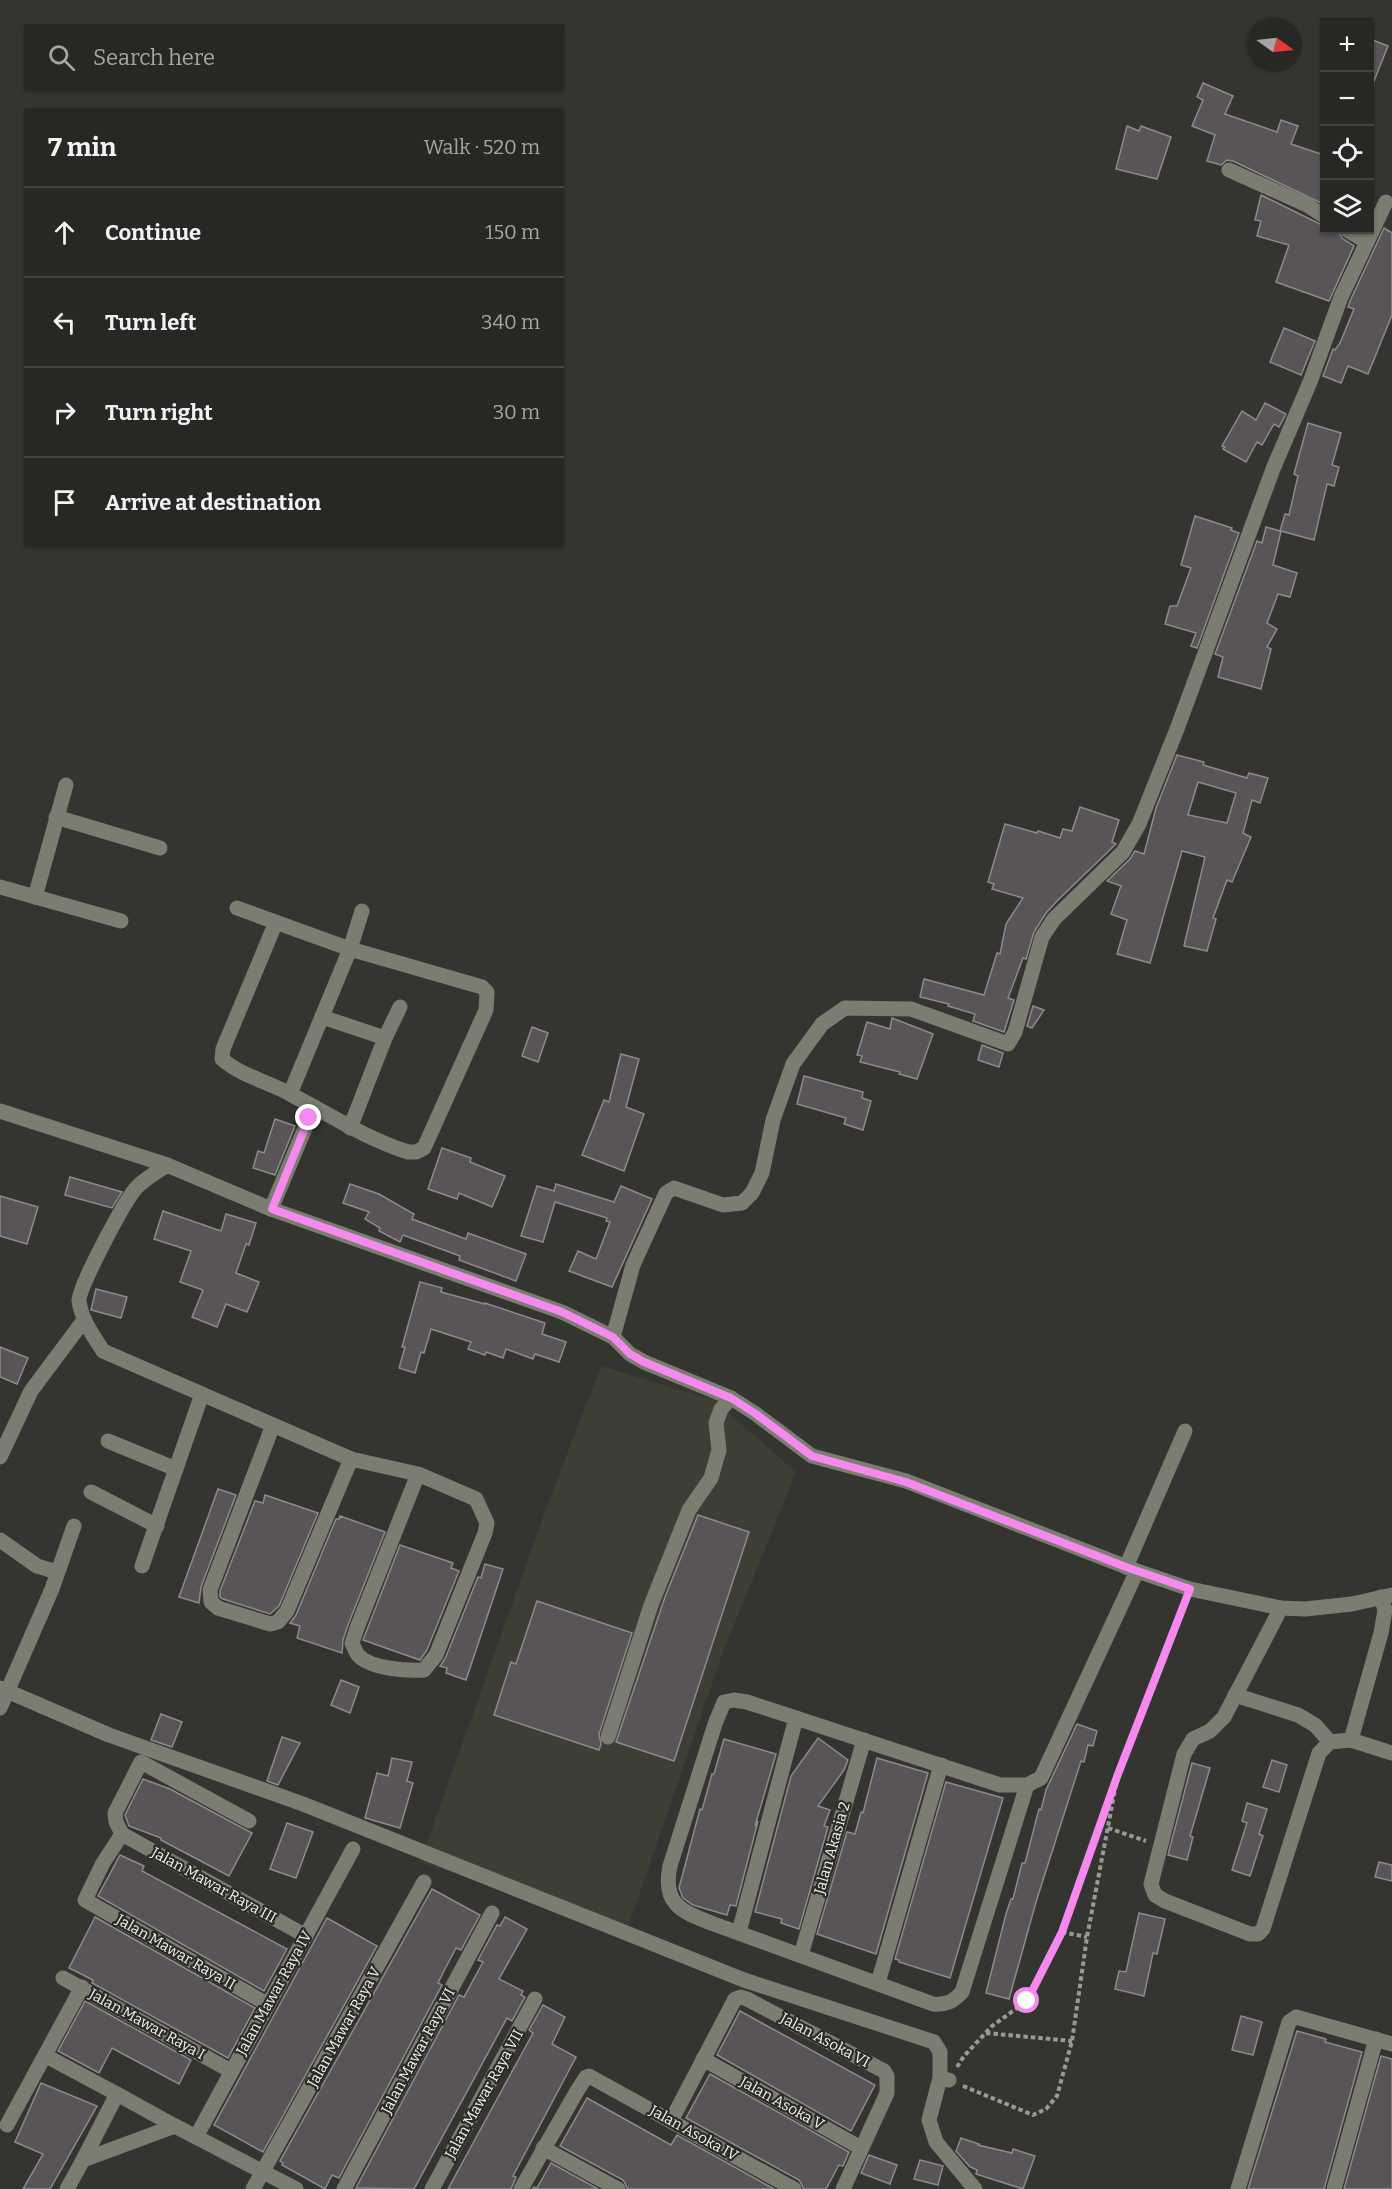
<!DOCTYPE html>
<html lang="en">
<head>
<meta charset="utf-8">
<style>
  body { margin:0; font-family:Bitter,serif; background:#333431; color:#f1f3f6 }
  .controls { position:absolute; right:18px; top:18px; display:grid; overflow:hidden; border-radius:0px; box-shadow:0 2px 4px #0004 }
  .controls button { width:54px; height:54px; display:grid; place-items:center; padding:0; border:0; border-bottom:2px solid #434441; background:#272824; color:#f1f3f6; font:30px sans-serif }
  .compass { position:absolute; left:1248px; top:18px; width:54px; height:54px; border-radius:50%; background:#272824; box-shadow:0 2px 4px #0004; rotate:105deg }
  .stop { position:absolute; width:18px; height:18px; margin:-14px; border:4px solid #f589ee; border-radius:50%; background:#fff }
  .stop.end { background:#f589ee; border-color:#fff; box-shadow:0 2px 6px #0008 }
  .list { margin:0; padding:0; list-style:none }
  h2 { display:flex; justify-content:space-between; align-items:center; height:78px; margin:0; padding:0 24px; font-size:26px }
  h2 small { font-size:20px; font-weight:400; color:#a4a6a6 }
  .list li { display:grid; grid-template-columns:39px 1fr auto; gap:18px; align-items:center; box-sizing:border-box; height:90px; padding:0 24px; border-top:2px solid #434441 }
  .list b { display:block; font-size:22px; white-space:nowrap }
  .list em { font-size:20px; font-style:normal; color:#a4a6a6 }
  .icon { flex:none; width:33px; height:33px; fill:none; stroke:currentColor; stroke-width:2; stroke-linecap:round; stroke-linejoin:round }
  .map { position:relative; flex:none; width:1392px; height:2189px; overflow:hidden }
  .search { position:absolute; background:#272824; box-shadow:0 2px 4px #0004; left:24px; top:24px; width:540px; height:66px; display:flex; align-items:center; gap:15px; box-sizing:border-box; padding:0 21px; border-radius:0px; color:#a4a6a6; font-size:22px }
  .panel { position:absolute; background:#272824; box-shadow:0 2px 4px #0004; left:24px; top:108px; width:540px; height:438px; border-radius:0px }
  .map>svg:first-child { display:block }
  .built { fill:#3d3f34 }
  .building { fill:#595458; stroke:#8e898d; stroke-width:1.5; fill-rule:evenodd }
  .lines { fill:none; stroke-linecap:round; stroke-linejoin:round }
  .path { stroke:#999a96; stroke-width:4; stroke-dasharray:4.5 3; stroke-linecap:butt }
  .minor { stroke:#7a7d6f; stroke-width:15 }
  .route { stroke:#f589ee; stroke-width:8 }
  .labels { text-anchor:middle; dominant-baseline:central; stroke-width:4.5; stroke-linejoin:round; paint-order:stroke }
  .street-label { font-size:15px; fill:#f1f2ee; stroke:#2a2b26 }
</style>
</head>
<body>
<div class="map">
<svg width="1392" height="2189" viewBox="0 0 1392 2189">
  <rect width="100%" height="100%" fill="#343530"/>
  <path class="built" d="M601 1366 714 1400 796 1472 723 1652 627 1930 420 1862 550 1498Z"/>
  <g class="building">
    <path d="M1370 39 1388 46 1370 91Z"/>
    <path d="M1203 83 1233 96 1225 114 1277 132 1281 120 1298 126 1291 144 1324 155V195L1321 203 1233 161 1227 160 1221 165 1207 161 1215 135 1192 126 1203 100 1197 97Z"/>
    <path d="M1127 126 1139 131 1141 126 1171 137 1157 179 1116 169Z"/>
    <path d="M1261 195 1324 226V230H1337L1342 238 1354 246 1329 301 1276 282 1289 245 1257 236 1261 221 1255 220Z"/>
    <path d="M1384 228 1392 233V315L1368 374 1348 366 1341 383 1323 376 1333 349 1335 350 1340 343 1354 309 1348 307 1350 301Z"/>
    <path d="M1284 328 1315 341 1301 375 1270 362Z"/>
    <path d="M1265 403 1286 414 1279 427 1274 424 1262 445 1257 442 1246 462 1223 449 1225 447 1222 446 1242 411 1256 420Z"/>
    <path d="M1308 423 1341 433 1332 465 1339 467 1334 486 1327 484 1314 540 1281 531 1273 565 1297 573 1290 597 1278 594 1267 623 1277 629 1267 647 1271 649 1261 689 1218 677 1223 657 1215 654 1257 541 1262 543 1266 527 1280 531 1285 514 1289 515 1298 476 1294 474Z"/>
    <path d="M1195 516 1232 528 1231 530 1239 533 1197 648 1191 646 1196 633 1165 624 1170 606H1177L1191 568 1181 565Z"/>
    <path d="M1177 755 1204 762 1203 765 1247 778 1249 773 1268 778 1260 803 1252 800 1243 833 1251 837 1232 882 1227 880 1213 918 1216 919 1207 951 1184 946 1205 857 1182 851 1150 963 1117 954 1127 920 1111 914 1121 886 1107 881 1130 859 1135 851 1144 854 1156 808ZM1198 782 1236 793 1227 823 1188 815Z"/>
    <path d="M1080 807 1119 820 1112 842 1116 844 1058 900 1046 913 1034 932 1026 959 1023 958 1008 998 1014 1000 1004 1032 973 1021 975 1014 948 1006 949 1004 920 997 924 979 984 995 997 953 1000 954 1006 924 1023 898 992 889 994 884 988 882 1005 824 1037 833 1038 831 1060 838 1063 829 1072 831Z"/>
    <path d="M1033 1006 1044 1010 1032 1028 1027 1026Z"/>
    <path d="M892 1018 933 1034 917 1079 899 1074 900 1072 860 1062 862 1056 857 1055 867 1022 890 1029Z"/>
    <path d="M532 1027 548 1033 538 1062 522 1056Z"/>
    <path d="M982 1045 1003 1053 999 1067 978 1060Z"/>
    <path d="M621 1054 639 1059 626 1107 644 1114 624 1171 582 1155 604 1100 609 1102Z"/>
    <path d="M804 1076 863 1092 862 1098 871 1101 863 1130 844 1124 846 1118 797 1104Z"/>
    <path d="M275 1119 295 1126 275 1175 253 1168 258 1151 264 1153Z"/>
    <path d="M442 1148 471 1158 470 1162 505 1176 492 1207 459 1193 457 1199 428 1189Z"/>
    <path d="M70 1177 122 1192 112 1208 65 1195Z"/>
    <path d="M350 1184 379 1194 414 1214 412 1219 466 1239 468 1233 526 1254 516 1281 459 1260 460 1256 403 1235 400 1242 379 1231 380 1228 365 1219 369 1212 343 1203Z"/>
    <path d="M556 1184 614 1202 621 1186 652 1199 612 1287 569 1271 578 1251 596 1259 610 1222 606 1221 607 1218 555 1202 543 1242 521 1236 537 1186 554 1191Z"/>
    <path d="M0 1196 38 1207 27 1244 0 1236Z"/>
    <path d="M163 1211 221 1231 226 1214 256 1223 249 1245 246 1244 236 1273 259 1282 247 1312 226 1304 217 1327 192 1317 203 1290 180 1282 191 1251 154 1239Z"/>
    <path d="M420 1282 442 1288 441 1292 485 1304V1303L545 1323 542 1334 566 1342 559 1362 535 1354 533 1359 506 1349 503 1358 486 1352 485 1355 468 1349 471 1342 431 1329 424 1353 421 1352 415 1373 399 1368 405 1347H402Z"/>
    <path d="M96 1289 127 1297 121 1318 91 1310Z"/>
    <path d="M0 1347 28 1358 17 1384 0 1377Z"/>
    <path d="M218 1489 236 1495 201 1587 199 1603 179 1597Z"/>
    <path d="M265 1495 318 1513 279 1606 270 1614 223 1599 220 1597V1591L255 1501 263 1503Z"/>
    <path d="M698 1515 749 1532 674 1761 616 1742 665 1597Z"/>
    <path d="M340 1516 385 1532 348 1625 343 1640 342 1653 297 1638 300 1626 290 1623 296 1615 336 1519H339Z"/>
    <path d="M400 1545 453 1563 451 1568 459 1571 427 1650 420 1660 363 1640Z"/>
    <path d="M485 1564 503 1569 466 1680 446 1673 447 1668 440 1666 445 1659 478 1577 481 1578Z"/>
    <path d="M537 1601 632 1633 599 1734 601 1744 599 1750 494 1715 511 1662 516 1664Z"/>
    <path d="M341 1680 359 1687 350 1713 331 1705Z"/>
    <path d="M161 1714 182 1722 172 1747 151 1740Z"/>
    <path d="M1077 1724 1097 1731 1093 1746 1088 1745 1084 1762 1081 1761 1036 1902 1009 1999 986 1993 1006 1914 1011 1899H1013L1022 1863H1025L1039 1809 1041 1810 1046 1790Z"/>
    <path d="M282 1737 300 1743 278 1785 267 1781Z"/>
    <path d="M818 1738 848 1760 844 1770 818 1806 830 1810 824 1826 828 1827 799 1929 781 1923 782 1919 755 1912 791 1776Z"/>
    <path d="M724 1739 776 1754 755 1826 758 1821 736 1906 730 1905 727 1915 693 1905 683 1898 679 1888 700 1809 702 1810 712 1774H714Z"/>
    <path d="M392 1758 412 1762 407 1781 413 1783 400 1828 365 1818 377 1773 388 1776Z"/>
    <path d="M877 1758 928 1773 876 1954 817 1934 847 1832 855 1834 861 1812 863 1813Z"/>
    <path d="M1272 1760 1287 1765 1279 1792 1263 1787Z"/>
    <path d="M1192 1763 1210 1768 1190 1836 1193 1837 1187 1860 1168 1855Z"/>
    <path d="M143 1779 170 1789 252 1833 229 1876 161 1840V1838L129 1826 125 1815Z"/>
    <path d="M946 1782 1003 1798 950 1978 899 1962V1960L895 1959Z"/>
    <path d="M1247 1803 1267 1809 1259 1834 1263 1836 1250 1876 1232 1870 1247 1823 1242 1821Z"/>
    <path d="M287 1823 313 1832 296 1878 270 1869Z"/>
    <path d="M120 1855 144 1866 142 1871 287 1949 264 1991 98 1896Z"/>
    <path d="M1379 1862 1392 1865V1881L1375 1877Z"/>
    <path d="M432 1889 480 1915 461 1950 456 1948 446 1967 438 1983 442 1985 339 2178 332 2175 325 2189 282 2165 283 2163 280 2161Z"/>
    <path d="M1139 1913 1165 1919 1157 1954 1153 1953 1144 1996 1115 1989 1119 1971 1126 1972Z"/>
    <path d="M95 1917 255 2008 228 2058 92 1983 93 1980 69 1968Z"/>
    <path d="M505 1917 527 1929 499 1979 523 1991 521 1995 525 1997 512 2021 507 2018 414 2189 356 2188 459 1995 464 1997 483 1962 478 1960 497 1925 500 1926Z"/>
    <path d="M327 1918 377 1946 263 2152 214 2125Z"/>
    <path d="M85 2001 191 2060 179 2084 112 2048 99 2073 58 2051Z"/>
    <path d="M543 2005 565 2017 552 2044 576 2057 513 2176 516 2177 511 2189H448L533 2033 529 2030Z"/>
    <path d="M740 2011 875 2085 851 2131 717 2055Z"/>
    <path d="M1241 2016 1262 2022 1253 2055 1232 2050Z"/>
    <path d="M1297 2031 1326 2039 1325 2042 1362 2052 1324 2189H1248Z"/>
    <path d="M1381 2056 1392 2059V2189H1344Z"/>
    <path d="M710 2074 849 2152 843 2166 839 2165 826 2189H804L799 2180 686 2118Z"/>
    <path d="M41 2083 97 2106 50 2189H23L43 2154 15 2142Z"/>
    <path d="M587 2098 671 2145 677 2135 774 2189H628L623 2180 560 2146Z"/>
    <path d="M961 2138 979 2144 978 2145 1012 2153 1013 2149 1035 2156 1023 2189 976 2174 977 2170 970 2167 956 2151Z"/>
    <path d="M869 2155 897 2165 890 2184 861 2173Z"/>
    <path d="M920 2160 943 2166 938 2185 914 2179Z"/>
    <path d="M551 2163 598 2189H532L534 2187 537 2188Z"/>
  </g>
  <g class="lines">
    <g class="path">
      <path d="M1108 1828 1146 1841"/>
      <path d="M1062 1932 1087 1937"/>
      <path d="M986 2033 1072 2041"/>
      <path d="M957 2067 964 2056 992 2026 1027 2001 1062 1932 1118 1774 1184 1602"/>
      <path d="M963 2086 1033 2115 1046 2109 1057 2096 1072 2041 1087 1937 1118 1774"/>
    </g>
    <g class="minor">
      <path d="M1229 170 1307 205 1324 216"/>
      <path d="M1347 230 1367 242"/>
      <path d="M56 817 160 848"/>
      <path d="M0 887 121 921"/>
      <path d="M35 897 66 785"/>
      <path d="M237 908 350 949 482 987 487 992 486 1010 424 1148 416 1152H408C367 1139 330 1115 292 1095 269 1082 241 1076 222 1059L223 1049 276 922"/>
      <path d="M322 1017 385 1038"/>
      <path d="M290 1094 350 949 362 911"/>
      <path d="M0 1111 167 1165 271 1209 562 1312 613 1337 630 1354 644 1362 731 1398 756 1414 812 1456 906 1481 1137 1571 1190 1589 1281 1608 1305 1609 1352 1604 1392 1595"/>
      <path d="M350 1128 385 1038 400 1007"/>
      <path d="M167 1165C157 1172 145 1179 137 1187 126 1198 78 1288 79 1301 82 1321 93 1335 103 1351L351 1459 418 1474 476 1499 487 1523 485 1533 436 1655 424 1670C407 1671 372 1669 359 1656 356 1653 354 1647 352 1643L357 1628 418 1474"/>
      <path d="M271 1209 314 1107"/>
      <path d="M613 1337 633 1265 666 1193 674 1188 723 1205 742 1203 752 1193 762 1173 773 1120 793 1064 822 1024 845 1008 911 1009 1008 1044 1015 1032 1042 937 1054 919 1123 852 1139 824 1177 729 1273 469 1310 382 1341 297 1386 202"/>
      <path d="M273 1425 210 1590 211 1602 218 1608 270 1624 278 1622 287 1611 351 1459"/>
      <path d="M108 1441 176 1469"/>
      <path d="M0 1457 31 1391 84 1320"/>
      <path d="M91 1492 157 1526"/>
      <path d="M0 1540 37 1566 57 1572"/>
      <path d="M142 1566 202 1394"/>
      <path d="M1126 1567 1185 1431"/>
      <path d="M1281 1608 1224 1717 1210 1731 1193 1739 1184 1754 1151 1884 1155 1895 1165 1901 1250 1934H1258L1263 1929 1319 1753 1330 1742 1351 1740 1392 1753"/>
      <path d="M0 1688 109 1735 303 1804 744 1980 934 2042 940 2052V2078"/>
      <path d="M1235 1695 1298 1715 1315 1725 1330 1742"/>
      <path d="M0 1708 52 1589 74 1526"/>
      <path d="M608 1737 651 1605 689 1510 711 1478 719 1450 716 1423 721 1409 731 1398"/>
      <path d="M1351 1740 1381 1633 1385 1610 1381 1597"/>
      <path d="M1027 1785 962 1992C953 2002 946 2005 933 2004L711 1923C681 1911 662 1904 670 1866L715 1724 724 1702 734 1700 747 1702 1000 1785H1027L1041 1778 1137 1571"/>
      <path d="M122 1834 103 1863 85 1900 267 2004"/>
      <path d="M122 1834 306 1936"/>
      <path d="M122 1834 116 1822 115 1813 141 1762 249 1821"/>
      <path d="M739 1932 796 1718"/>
      <path d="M801 1955 864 1740"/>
      <path d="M63 1978 231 2071"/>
      <path d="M878 1983 941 1765"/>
      <path d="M46 2056 117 2094"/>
      <path d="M703 2059 861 2148"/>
      <path d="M949 2080 940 2078 929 2120 936 2142 975 2189"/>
      <path d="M671 2121 735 1999 741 1997 747 1999 884 2071 887 2076V2093L843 2189"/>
      <path d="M7 2125 82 1987"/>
      <path d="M196 2137 353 1849"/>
      <path d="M543 2148 618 2189"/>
      <path d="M83 2160 117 2094 175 2126 296 2189"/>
      <path d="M67 2189 83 2160 175 2126"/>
      <path d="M253 2189 424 1882"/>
      <path d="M344 2189 492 1913"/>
      <path d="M432 2189 535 1999"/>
      <path d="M521 2189 577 2091 586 2077 589 2076 794 2189"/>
      <path d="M1238 2189 1289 2022 1296 2017 1392 2044"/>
      <path d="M1334 2189 1376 2039"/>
    </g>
  </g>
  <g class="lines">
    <path class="route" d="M309 1118 272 1209 562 1312 613 1337 630 1354 644 1362 731 1398 756 1414 812 1456 906 1482 1126 1567 1190 1589 1118 1774 1062 1932 1027 2001"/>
  </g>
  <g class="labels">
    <g class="street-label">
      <text transform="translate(832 1848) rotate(-74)">Jalan Akasia 2</text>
      <text transform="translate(214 1885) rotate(29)">Jalan Mawar Raya III</text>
      <text transform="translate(176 1952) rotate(30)">Jalan Mawar Raya II</text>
      <text transform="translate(274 1993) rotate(-61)">Jalan Mawar Raya IV</text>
      <text transform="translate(147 2024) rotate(29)">Jalan Mawar Raya I</text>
      <text transform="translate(344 2027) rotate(-61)">Jalan Mawar Raya V</text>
      <text transform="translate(825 2040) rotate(28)">Jalan Asoka VI</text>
      <text transform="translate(418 2051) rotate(-62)">Jalan Mawar Raya VI</text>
      <text transform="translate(484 2094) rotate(-61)">Jalan Mawar Raya VII</text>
      <text transform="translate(782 2103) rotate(29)">Jalan Asoka V</text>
      <text transform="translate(694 2133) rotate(29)">Jalan Asoka IV</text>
    </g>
  </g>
</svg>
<div class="controls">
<button>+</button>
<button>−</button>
<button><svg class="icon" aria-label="locate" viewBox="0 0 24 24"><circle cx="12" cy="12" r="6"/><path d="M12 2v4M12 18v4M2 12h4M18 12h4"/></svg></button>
<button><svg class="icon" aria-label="layers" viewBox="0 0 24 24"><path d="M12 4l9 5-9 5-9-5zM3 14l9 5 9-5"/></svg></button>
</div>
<svg class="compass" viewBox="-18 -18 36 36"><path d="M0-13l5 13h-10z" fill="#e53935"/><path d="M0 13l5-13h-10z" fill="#a4a6a6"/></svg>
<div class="stop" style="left:1027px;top:2001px"></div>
<div class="stop end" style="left:309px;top:1118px"></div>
<div class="search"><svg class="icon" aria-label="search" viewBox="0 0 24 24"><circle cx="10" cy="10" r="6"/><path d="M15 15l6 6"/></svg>Search here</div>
<section class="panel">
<h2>7 min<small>Walk · 520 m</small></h2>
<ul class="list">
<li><svg class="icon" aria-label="ahead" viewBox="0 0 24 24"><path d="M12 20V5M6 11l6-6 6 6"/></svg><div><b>Continue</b></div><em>150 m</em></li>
<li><svg class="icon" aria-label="left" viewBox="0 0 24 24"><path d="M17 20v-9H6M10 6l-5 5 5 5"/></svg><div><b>Turn left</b></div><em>340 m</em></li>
<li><svg class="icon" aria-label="right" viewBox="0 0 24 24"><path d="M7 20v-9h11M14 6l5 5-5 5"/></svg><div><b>Turn right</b></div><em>30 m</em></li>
<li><svg class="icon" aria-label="arrive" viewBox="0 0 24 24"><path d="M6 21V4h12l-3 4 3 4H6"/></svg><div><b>Arrive at destination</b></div></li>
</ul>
</section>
</div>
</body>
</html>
